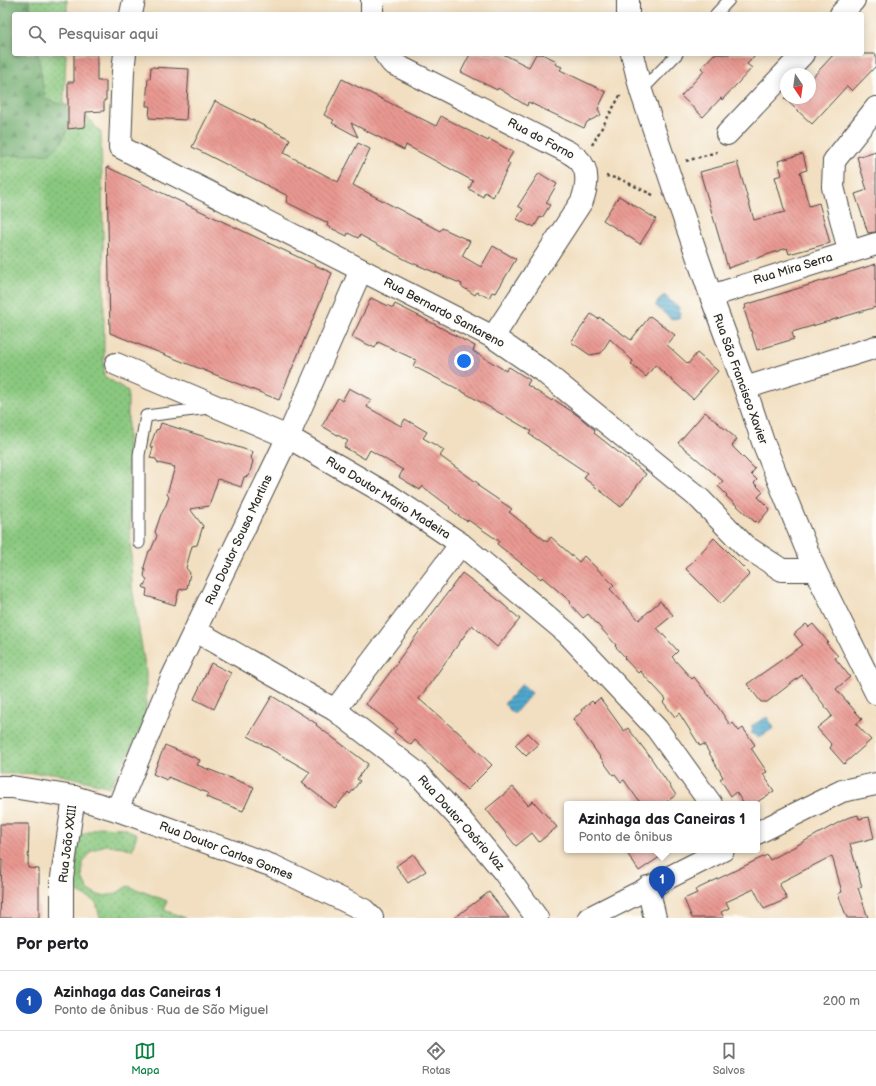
<!DOCTYPE html>
<html lang="pt">
<head>
<meta charset="utf-8">
<style>
  body { margin:0; font-family:"Balsamiq Sans",sans-serif; background:#f2f2f2; color:#202124 }
  .compass { position:absolute; left:780px; top:68px; width:36px; height:36px; border-radius:50%; background:#fff; box-shadow:0 2px 10px #0003; rotate:167deg }
  .you { position:absolute; left:464px; top:361px; width:14px; height:14px; margin:-10px; border:3px solid #fff; border-radius:50%; background:#1a73e8; box-shadow:0 0 0 6px #1a73e833 }
  .badge { display:grid; place-items:center; width:26px; height:26px; border-radius:50%; background:#0b8043; color:#fff; font-size:13px; font-weight:700 }
  .pin { position:absolute; translate:-50% -33px; filter:drop-shadow(0 1px 2px #0008) }
  .pin::after { content:''; position:absolute; top:21px; width:14px; height:12px; background:inherit; clip-path:polygon(0 0,100% 0,50% 100%) }
  .popup { position:absolute; left:564px; top:801px; width:196px; height:52px; box-sizing:border-box; display:grid; place-content:center; border-radius:4px; background:#fff; filter:drop-shadow(0 1px 3px #0005); font-size:13px; white-space:nowrap; color:#757577 }
  .popup b { font-size:15px; color:#202124 }
  .popup::after { content:''; position:absolute; left:50%; top:100%; margin-left:-8px; border:8px solid transparent; border-top-color:#fff }
  .list { margin:0; padding:0; list-style:none }
  h2 { display:flex; justify-content:space-between; align-items:center; height:52px; margin:0; padding:0 16px; font-size:17px }
  h2 small { font-size:13px; font-weight:400; color:#757577 }
  .list li { display:grid; grid-template-columns:26px 1fr auto; gap:12px; align-items:center; box-sizing:border-box; height:60px; padding:0 16px; border-top:1px solid #e0e0e0 }
  .list b { display:block; font-size:15px; white-space:nowrap }
  .list p { margin:0; font-size:13px; white-space:nowrap; color:#757577 }
  .list em { font-size:13px; font-style:normal; color:#757577 }
  .icon { flex:none; width:22px; height:22px; fill:none; stroke:currentColor; stroke-width:2; stroke-linecap:round; stroke-linejoin:round }
  .map { position:relative; flex:none; width:876px; height:918px; overflow:hidden }
  .search { position:absolute; background:#fff; box-shadow:0 2px 10px #0003; left:12px; right:12px; top:12px; height:44px; display:flex; align-items:center; gap:10px; box-sizing:border-box; padding:0 14px; border-radius:4px; color:#757577; font-size:15px }
  .sheet { height:112px; background:#fff }
  nav { display:flex; justify-content:space-around; align-items:center; box-sizing:border-box; height:56px; border-top:1px solid #e0e0e0; background:#fff; font-size:11px; color:#757577 }
  nav a { display:grid; justify-items:center; gap:2px }
  nav .on { color:#0b8043 }
  .map>svg:first-child { display:block }
  .grass { fill:url(#grass-dots); stroke:#5a7a55 }
  .forest { fill:url(#forest-firs); stroke:#4d6c4c }
  .water { fill:url(#water-rules); stroke:#3e6a7c }
  .building { fill:url(#building-back-hatch) }
  .lines { fill:none; stroke-linecap:round; stroke-linejoin:round }
  .service-casing { stroke:#494642; stroke-width:13 }
  .minor-casing { stroke:#494642; stroke-width:24 }
  .path { stroke:#494642; stroke-width:2.5; stroke-dasharray:3 3; stroke-linecap:butt }
  .service { stroke:#fff; stroke-width:11 }
  .minor { stroke:#fff; stroke-width:22 }
  .labels { text-anchor:middle; dominant-baseline:central; stroke-width:3; stroke-linejoin:round; paint-order:stroke }
  .street-label { font-size:12px; fill:#2b2b2b; stroke:#fdfcf7 }
</style>
</head>
<body>
<div class="map">
<svg width="876" height="918" viewBox="0 0 876 918">
  <defs>
    <pattern id="grass-dots" width="8" height="8" patternUnits="userSpaceOnUse"><rect width="8" height="8" fill="#8ac87f"/><path d="M2 2h.1M6 6h.1" fill="none" stroke="#71a368" stroke-width="1.8" stroke-linecap="round"/></pattern>
    <pattern id="forest-firs" width="22" height="20" patternUnits="userSpaceOnUse"><rect width="22" height="20" fill="#6fac6e"/><path d="M5 1l3.5 6h-7zM16 11l3.5 6h-7z" fill="#5b8c5b"/></pattern>
    <pattern id="water-rules" width="6" height="5" patternUnits="userSpaceOnUse"><rect width="6" height="5" fill="#50a8cd"/><path d="M0 2.5h6" fill="none" stroke="#4389a7"/></pattern>
    <pattern id="building-back-hatch" width="6" height="6" patternUnits="userSpaceOnUse"><rect width="6" height="6" fill="#e99891"/><path d="M-1 5l2 2M0 0l6 6M5-1l2 2" fill="none" stroke="#bd7c77"/></pattern>
  </defs>
  <rect width="100%" height="100%" fill="#fdfcf7"/>
  <filter id="ink" filterUnits="userSpaceOnUse"><feTurbulence type="fractalNoise" baseFrequency=".025" numOctaves="2"/><feDisplacementMap in="SourceGraphic" scale="8" xChannelSelector="R" yChannelSelector="G"/><feConvolveMatrix kernelMatrix="1 2 1 2 8 2 1 2 1" color-interpolation-filters="sRGB"/></filter>
  <filter id="wash" filterUnits="userSpaceOnUse"><feTurbulence type="fractalNoise" baseFrequency=".012" numOctaves="4" result="noise"/><feDisplacementMap in="SourceGraphic" scale="16" xChannelSelector="R" yChannelSelector="G"/><feGaussianBlur stdDeviation="0.9" result="paint"/><feColorMatrix in="noise" values="0 0 0 0 0 0 0 0 0 0 0 0 0 0 0 0 0 1.4 0 .05"/><feComposite in="paint" operator="in"/></filter>
  <g filter="url(#wash)">
    <rect width="100%" height="100%" fill="#f2dfc1"/>
    <g class="grass">
      <path d="M0 0H67V14H14V54H66L64 104 83 112 101 133 104 277V376L128 391V452L132 587 146 672V721L110 787 53 773 0 774Z"/>
      <path d="M100 827 124 828 137 834 132 850 124 847 105 845 91 851 83 863 82 877 88 890 101 896 115 894 128 886 167 901 164 910 185 918H162L163 915 161 918H124L122 915 117 918H100L96 902 74 890 77 845 81 835Z"/>
    </g>
    <path class="forest" d="M0 0H29L31 14H14V54H38L45 99 78 110 61 142 50 154 0 156Z"/>
    <g class="water">
      <path d="M664 295 680 309 679 310 681 313 679 318 671 319 655 305Z"/>
      <path d="M522 684 532 693 514 714 504 704Z"/>
      <path d="M767 717 774 728 758 738 756 735 752 734 751 732 753 730 751 726Z"/>
    </g>
    <g id="blocks">
      <g class="building">
        <path d="M74 54H97V81H106V100H104V111L86 112 85 127 68 129V82H74Z"/>
        <path d="M470 54H503L529 67 536 54H542L557 61 555 64 562 67 560 70 606 92 598 109 601 115 587 122 584 128 528 102 527 106 498 88 497 90 461 72Z"/>
        <path d="M714 54H757L747 64 752 68 722 100 721 98 703 117 681 96 704 71 701 68Z"/>
        <path d="M834 54H876V66L852 91 847 86 812 124 784 98H810V80Z"/>
        <path d="M151 67 189 69 186 120 149 118 150 106H146L148 78 150 79Z"/>
        <path d="M342 79 436 126 441 116 488 141 489 139 513 152 507 162 510 164 493 197 485 192 483 197 469 189 473 181 406 145 404 150 351 123 358 137 332 123 334 120 324 115Z"/>
        <path d="M215 101 290 139 284 153 338 182 358 143 370 149 353 185 440 231 442 228 470 241 462 256 481 267 493 246 516 259 496 293 492 292 489 298 477 292 475 295 461 286 462 284 408 261 360 235 358 238 348 233 347 236 327 226 328 223 286 202 288 196 192 147Z"/>
        <path d="M876 151V232L868 233 855 194 867 190 857 157Z"/>
        <path d="M803 154 807 170 800 172 809 206 819 203 830 243 789 254 787 248 728 268 700 172 737 162 754 220 785 212 775 177 782 175 778 161Z"/>
        <path d="M107 167 332 273 279 400 110 333Z"/>
        <path d="M539 173 557 184 546 203 550 205 542 218 540 217 534 227 531 225 530 226 517 219 523 209 518 206Z"/>
        <path d="M619 196 656 219 640 244 603 220Z"/>
        <path d="M876 264V307L792 332 794 339 757 350 744 309 746 308 745 305Z"/>
        <path d="M371 298 393 308 395 304 417 315 475 346 473 351 506 371 509 367 530 380 527 385 552 401 553 399 577 415 595 430 594 433 646 474 621 507 584 478 587 473 529 434 531 431 458 389 413 366 416 360 378 342 375 348 352 337Z"/>
        <path d="M591 314 598 319 599 317 631 340 650 316 675 335 667 345 688 364 697 353 718 371 693 399 655 365 646 377 631 364 633 361 610 339 601 353 590 355 571 342Z"/>
        <path d="M349 388 371 400 367 407 401 426 405 419 427 432 423 438 444 450 440 456 479 484 478 486 512 509 509 512 547 542 551 537 579 562 584 556 614 585 610 589 639 620 660 601 673 615 657 628 678 651 672 657 692 679 694 677 718 707 730 725 733 723 739 731 743 728 755 745 751 748 767 772 763 774 774 791 754 804H744L736 792 731 796 720 779 723 777 704 744 700 746 679 713 675 717 663 702 666 699 640 671 638 673 624 658 625 657 615 646 616 645 588 614 583 618 569 603 571 602 542 577 541 579 497 544 499 541 468 520 467 521 463 519 449 508 450 507 422 486 420 490 399 477 403 470 370 450 365 459 344 447 348 441 322 426 338 398 342 401Z"/>
        <path d="M705 412 737 439 732 446 755 469 751 474 757 480 754 483 763 492 758 497 770 509 758 523 756 521 755 522 726 496 727 495 718 486 723 481 678 443Z"/>
        <path d="M161 423 253 452 251 458 253 461 249 476 244 477 241 487 218 479 209 506 190 509 203 526 197 545 192 546 186 568 190 573 187 588 179 590 175 605 146 596 147 589 143 587 147 580 144 576 145 571 144 567 149 551 151 550 157 536 155 532 161 514 162 513 166 505 169 497 167 494 175 467 158 463 156 459 150 458 153 448 150 446 156 430 159 429Z"/>
        <path d="M714 538 750 574 721 604 686 569Z"/>
        <path d="M462 573 497 599 520 619 497 647 472 625 419 699 455 730H456L492 765 467 790 415 740 411 745 394 732 397 728 366 704 398 662H397Z"/>
        <path d="M806 624 809 627 813 624 828 642 826 643 838 656 835 658 850 677 836 689 862 719 856 724 871 740 844 764 830 748 832 745 817 728 832 716 802 675 767 702H761L747 684 803 645 794 634Z"/>
        <path d="M211 663 231 673 214 709 194 699Z"/>
        <path d="M272 696 317 724 316 725 368 764 357 779 360 781 350 794 348 792 335 808 302 783 310 772 248 736Z"/>
        <path d="M600 698 624 731 628 728 651 758 676 795 663 804H641L624 780 621 782 615 774 613 775 573 719 582 712 581 710 592 701 594 703Z"/>
        <path d="M528 733 539 744 526 756 515 745Z"/>
        <path d="M165 745 200 760 197 765 254 787 243 811 206 797 208 793 168 777 167 780 153 774Z"/>
        <path d="M513 787 528 805 533 801 557 827 539 842 532 833 516 846 486 809Z"/>
        <path d="M858 815 859 819 869 817 874 838 850 844 862 887 858 888 868 918H847L838 894 842 892 832 856 779 883 787 899 764 909 754 889 726 902 729 908 721 912 724 918H692L684 899 697 893 695 890 767 855 770 860 847 818Z"/>
        <path d="M0 824H29L28 868 39 869V918H0L2 860H0Z"/>
        <path d="M625 850H670L639 871Z"/>
        <path d="M413 854 426 871 408 883 396 866Z"/>
        <path d="M489 892 509 918H454Z"/>
      </g>
    </g>
  </g>
  <g filter="url(#ink)">
    <use href="#blocks" fill-opacity="0" stroke="#494642" stroke-width="1"/>
    <g class="lines">
      <g class="service-casing">
        <g id="service">
          <path d="M716 14 729 0"/>
          <path d="M641 91 677 54"/>
          <path d="M139 543V455L146 416 209 408"/>
        </g>
      </g>
      <g class="minor-casing">
        <g id="minor">
          <path d="M372 0V14"/>
          <path d="M628 0V14"/>
          <path d="M131 14 134 0"/>
          <path d="M841 14 854 0"/>
          <path d="M125 54 123 71 120 147 493 337 544 372 700 499 745 546 782 570H815"/>
          <path d="M385 54 392 63 568 152C571 154 575 156 578 159 590 170 587 187 582 201L493 337"/>
          <path d="M632 54 641 91 674 189 711 296 745 388 763 442 815 570 876 693"/>
          <path d="M727 134 803 54"/>
          <path d="M849 251 833 187 834 161 876 108"/>
          <path d="M711 296 876 244"/>
          <path d="M116 364 288 437 390 496 461 544 567 633 657 729 711 804"/>
          <path d="M745 388 876 347"/>
          <path d="M196 631 335 710 416 772 461 820 504 872 537 918"/>
          <path d="M335 710 461 544"/>
          <path d="M0 787H12L74 797 117 810 273 866 364 910 372 918"/>
          <path d="M117 810 171 680 288 437 361 270"/>
          <path d="M757 833 842 791 876 784"/>
          <path d="M648 887 655 918"/>
          <path d="M62 918V877L74 797"/>
          <path d="M589 918 723 850"/>
        </g>
      </g>
      <g class="path">
        <path d="M592 145 621 94"/>
        <path d="M686 161 717 152"/>
        <path d="M606 176 620 179 655 196"/>
      </g>
      <use href="#service" class="service"/>
      <use href="#minor" class="minor"/>
    </g>
  </g>
  <g class="labels">
    <g class="street-label">
      <text transform="translate(541 139) rotate(28)">Rua do Forno</text>
      <text transform="translate(793 269) rotate(-17)">Rua Mira Serra</text>
      <text transform="translate(444 313) rotate(28)">Rua Bernardo Santareno</text>
      <text transform="translate(740 379) rotate(70)">Rua São Francisco Xavier</text>
      <text transform="translate(388 498) rotate(32)">Rua Doutor Mário Madeira</text>
      <text transform="translate(239 540) rotate(-65)">Rua Doutor Sousa Martins</text>
      <text transform="translate(461 823) rotate(48)">Rua Doutor Osório Vaz</text>
      <text transform="translate(68 844) rotate(-83)">Rua João XXIII</text>
      <text transform="translate(226 851) rotate(21)">Rua Doutor Carlos Gomes</text>
    </g>
  </g>
</svg>
<svg class="compass" viewBox="-18 -18 36 36"><path d="M0-13l5 13h-10z" fill="#e53935"/><path d="M0 13l5-13h-10z" fill="#757577"/></svg>
<div class="you"></div>
<div class="pin badge" style="left:662px;top:899px;background:#1a4fb4">1</div>
<div class="popup"><b>Azinhaga das Caneiras 1</b>Ponto de ônibus</div>
<div class="search"><svg class="icon" aria-label="search" viewBox="0 0 24 24"><circle cx="10" cy="10" r="6"/><path d="M15 15l6 6"/></svg>Pesquisar aqui</div>
</div>
<section class="sheet">
<h2>Por perto<small></small></h2>
<ul class="list">
<li><span class="badge" style="background:#1a4fb4">1</span><div><b>Azinhaga das Caneiras 1</b><p>Ponto de ônibus · Rua de São Miguel</p></div><em>200 m</em></li>
</ul>
</section>
<nav>
<a class="on"><svg class="icon" aria-label="map" viewBox="0 0 24 24"><path d="M3 6l6-2 6 2 6-2v14l-6 2-6-2-6 2zM9 4v14M15 6v14"/></svg>Mapa</a>
<a><svg class="icon" aria-label="directions" viewBox="0 0 24 24"><path d="M12 3l9 9-9 9-9-9zM9 14v-3h6M13 9l2 2-2 2"/></svg>Rotas</a>
<a><svg class="icon" aria-label="saved" viewBox="0 0 24 24"><path d="M7 4h10v16l-5-4-5 4z"/></svg>Salvos</a>
</nav>
</body>
</html>
